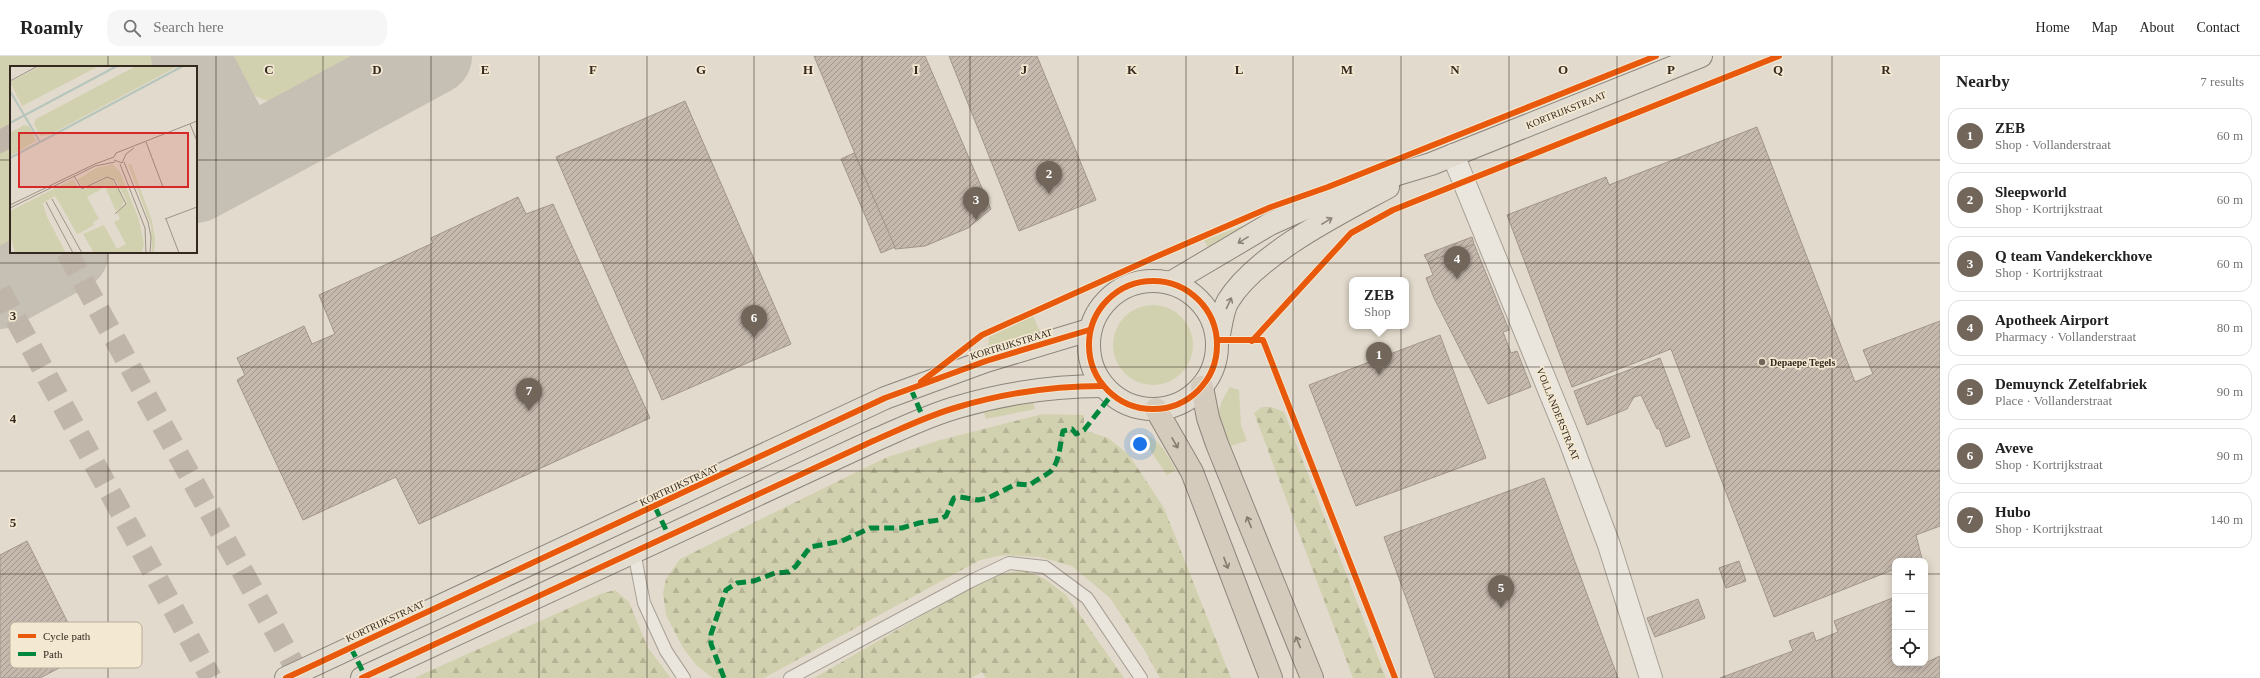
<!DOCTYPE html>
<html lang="en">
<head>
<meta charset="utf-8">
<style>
  body { margin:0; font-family:"Times New Roman",serif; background:#f6f6f6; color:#222 }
  .controls { position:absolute; right:12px; bottom:12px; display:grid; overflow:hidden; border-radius:8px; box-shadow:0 2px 10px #0003 }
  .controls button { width:36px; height:36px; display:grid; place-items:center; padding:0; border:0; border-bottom:1px solid #e0e0e0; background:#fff; color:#222; font:20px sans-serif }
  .you { position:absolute; left:1140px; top:388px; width:14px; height:14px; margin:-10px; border:3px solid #fff; border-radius:50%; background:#1a73e8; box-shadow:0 0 0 6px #1a73e833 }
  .badge { display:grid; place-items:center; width:26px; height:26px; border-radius:50%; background:#72665b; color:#fff; font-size:13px; font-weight:700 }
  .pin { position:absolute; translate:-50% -33px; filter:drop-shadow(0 1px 2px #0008) }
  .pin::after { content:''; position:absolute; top:21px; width:14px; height:12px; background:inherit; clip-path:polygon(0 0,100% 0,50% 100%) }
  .popup { position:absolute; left:1349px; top:221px; width:60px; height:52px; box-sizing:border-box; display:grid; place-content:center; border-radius:8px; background:#fff; filter:drop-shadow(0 1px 3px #0005); font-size:13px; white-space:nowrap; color:#767676 }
  .popup b { font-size:15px; color:#222 }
  .popup::after { content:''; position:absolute; left:50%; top:100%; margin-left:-8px; border:8px solid transparent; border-top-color:#fff }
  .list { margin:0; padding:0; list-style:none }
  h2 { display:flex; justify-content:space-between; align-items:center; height:52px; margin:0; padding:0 16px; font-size:17px }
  h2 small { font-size:13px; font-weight:400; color:#767676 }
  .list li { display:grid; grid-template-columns:26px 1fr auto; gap:12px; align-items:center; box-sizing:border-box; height:56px; margin:0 8px 8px; padding:0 8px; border:1px solid #e0e0e0; border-radius:12px }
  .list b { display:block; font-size:15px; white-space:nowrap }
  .list p { margin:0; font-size:13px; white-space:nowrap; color:#767676 }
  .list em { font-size:13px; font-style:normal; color:#767676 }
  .icon { flex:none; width:22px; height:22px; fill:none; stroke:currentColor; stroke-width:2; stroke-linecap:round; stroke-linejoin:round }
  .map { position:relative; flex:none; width:1940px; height:622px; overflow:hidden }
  header { display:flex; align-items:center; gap:24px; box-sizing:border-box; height:56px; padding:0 20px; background:#fff; border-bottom:1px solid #e0e0e0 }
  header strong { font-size:19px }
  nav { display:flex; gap:22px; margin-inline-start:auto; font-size:14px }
  .search { width:280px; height:36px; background:#f6f6f6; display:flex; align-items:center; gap:10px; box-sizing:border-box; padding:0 14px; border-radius:12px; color:#767676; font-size:15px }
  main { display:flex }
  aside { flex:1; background:#fff }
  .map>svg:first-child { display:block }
  .green { fill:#d2d1af }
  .forest { fill:url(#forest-firs) }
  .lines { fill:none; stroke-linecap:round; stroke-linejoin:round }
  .taxiway { stroke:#c6bfb4; stroke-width:78 }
  .building { fill:url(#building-hatch); stroke:#a2968c }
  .highway-tunnel { stroke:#bfb6a9; stroke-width:22; stroke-dasharray:22 11; stroke-linecap:butt }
  .lane-casing { stroke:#a79f95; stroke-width:14 }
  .street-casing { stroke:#a79f95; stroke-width:24 }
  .primary-casing { stroke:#8d857c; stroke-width:24 }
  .highway-casing { stroke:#8d857c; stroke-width:24 }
  .lane { stroke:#eae6dd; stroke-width:12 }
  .street { stroke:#eae6dd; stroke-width:22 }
  .primary { stroke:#e2dbcf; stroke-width:22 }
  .highway { stroke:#d5cbbd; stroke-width:22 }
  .quiet { stroke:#00873e; stroke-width:5; stroke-dasharray:10 5; stroke-linecap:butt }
  .cycleway-casing { stroke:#f3e8d2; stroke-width:8 }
  .cycleway { stroke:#e8590c; stroke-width:6 }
  .oneway { stroke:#8c8276 }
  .oneway2 { stroke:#857a6e }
  .grid { fill:none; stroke:#35281e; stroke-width:1; stroke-opacity:0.55 }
  .poi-dot { fill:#72665b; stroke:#f3e8d2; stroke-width:1.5 }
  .labels { text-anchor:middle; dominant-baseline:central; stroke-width:3.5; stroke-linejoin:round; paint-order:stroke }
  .street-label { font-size:10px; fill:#35281e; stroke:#f3e8d2 }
  .poi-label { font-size:10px; font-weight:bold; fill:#35281e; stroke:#f3e8d2; text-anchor:start }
  .inset-river { fill:none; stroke:#b7c6bc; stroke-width:2 }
  .inset-road { fill:none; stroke:#9d9386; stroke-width:1 }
  .view { fill:#d62828; fill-opacity:0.15; stroke:#d62828; stroke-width:2 }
  .inset-edge { fill:none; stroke:#35281e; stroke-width:2 }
  .key { fill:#f3e8d2; stroke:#baae9c; stroke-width:1 }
  .key-label { font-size:11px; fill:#35281e }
  .grid-label { font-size:13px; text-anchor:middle; font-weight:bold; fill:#35281e; stroke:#f3e8d2; stroke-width:3.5; stroke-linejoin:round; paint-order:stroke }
</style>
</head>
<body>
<header>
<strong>Roamly</strong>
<div class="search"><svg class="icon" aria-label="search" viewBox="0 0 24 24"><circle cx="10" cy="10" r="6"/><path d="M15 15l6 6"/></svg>Search here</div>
<nav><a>Home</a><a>Map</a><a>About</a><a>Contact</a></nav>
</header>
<main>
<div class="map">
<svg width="1940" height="622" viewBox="0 0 1940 622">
  <defs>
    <pattern id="forest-firs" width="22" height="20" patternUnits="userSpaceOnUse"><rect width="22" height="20" fill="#d2d1af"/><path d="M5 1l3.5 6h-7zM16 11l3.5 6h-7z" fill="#b5b396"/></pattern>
    <pattern id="building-hatch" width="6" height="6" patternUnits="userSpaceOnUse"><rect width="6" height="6" fill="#c5b8ad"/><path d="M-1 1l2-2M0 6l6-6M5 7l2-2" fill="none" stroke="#a1968c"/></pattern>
  </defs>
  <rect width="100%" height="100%" fill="#e2dacc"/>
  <g class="green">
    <path d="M0 0H157L162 11H11V196H15L0 204Z"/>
    <path d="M224 0H383L290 46C251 49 242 30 224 0Z"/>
    <path d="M1245 169 1236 182 1211 198 1204 184Z"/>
    <circle cx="1153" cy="289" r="40"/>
    <path d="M1033 260 1042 280 988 294 989 281Z"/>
    <path d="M1230 331 1239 334 1241 369 1247 385 1227 391C1217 366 1214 355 1230 331Z"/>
    <path d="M1033 345 1035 353 986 363 983 353Z"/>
    <path d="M1140 377C1159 381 1167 398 1176 414L1167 419 1150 394 1135 380Z"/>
  </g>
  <g class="forest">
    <path d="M1262 351H1271L1284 356 1386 622H1353L1254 357Z"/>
    <path d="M1043 358 1084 359V374L1108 382 1129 399 1164 452 1231 622H1160L1145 595 1110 542 1072 510 1040 501 1004 499 980 504 764 622H713L697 610 683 592 666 559 663 537 666 523 680 503 885 402 940 384Z"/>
    <path d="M1023 514 1045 523 1066 539 1124 622H986L982 616 971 622H814L968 533 1002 518Z"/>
    <path d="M615 534 629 546 648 592 671 622H414L600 538Z"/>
  </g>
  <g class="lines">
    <g class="taxiway">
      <path d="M190 0 243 102"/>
      <path d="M196 128 433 0"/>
      <path d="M0 234 70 196"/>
    </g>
  </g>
  <g class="building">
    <path d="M814 0H925L991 153 968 172 925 190 895 193Z"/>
    <path d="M949 0H1037L1096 144 1019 175Z"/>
    <path d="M685 45 791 288 662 344 556 101Z"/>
    <path d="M1757 71 1855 326 1873 318 1863 294 1940 265V470L1916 479 1922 503 1916 505H1895V513L1774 561 1671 293 1572 331 1507 159 1606 121 1609 129Z"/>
    <path d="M854 97 895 191 881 197 841 103Z"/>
    <path d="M518 141 526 158 553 148 650 362 419 468 396 421 303 464 237 324 245 319 237 302 304 270 312 288 335 278 319 239 433 187 431 182Z"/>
    <path d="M1472 181 1474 188 1428 206 1424 199Z"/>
    <path d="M1474 188 1509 274 1503 276 1511 297 1517 295 1531 331 1488 348 1434 242 1426 222 1433 219 1428 206Z"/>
    <path d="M1440 279 1486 402 1356 450 1309 329Z"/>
    <path d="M1660 302 1690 381 1666 391 1659 372 1657 373 1641 339 1634 341 1627 353 1587 369 1574 335Z"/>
    <path d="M1544 422 1618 622H1435L1384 481Z"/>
    <path d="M27 485 84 599 40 622H0V499Z"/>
    <path d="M1739 505 1746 525 1726 532 1719 512Z"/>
    <path d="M1895 541V607H1925L1940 600V622H1720L1793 595 1789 585 1813 576 1816 585 1838 576 1834 565Z"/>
    <path d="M1698 543 1705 562 1655 581 1647 562Z"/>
  </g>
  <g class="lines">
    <g class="highway-tunnel">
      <path d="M0 73 11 93"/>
      <path d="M67 196 301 622"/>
      <path d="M0 234 211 622"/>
    </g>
    <g class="lane-casing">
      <g id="lane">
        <path d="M634 496 644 547 666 595 684 622"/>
        <path d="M790 622 971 525 1009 507 1045 511 1087 542 1141 622"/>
      </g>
    </g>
    <g class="street-casing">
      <path id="street" d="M1453 99 1570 385 1609 489 1651 622"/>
    </g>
    <g class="primary-casing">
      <g id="primary">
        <circle cx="1153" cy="289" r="64"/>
        <path d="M1172 226 1270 168 1348 133 1431 108 1701 0"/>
        <path d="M1218 283C1221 271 1222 255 1228 245 1257 198 1340 157 1388 131"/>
        <path d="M286 622 885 342 986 305 1089 274"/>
        <path d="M362 622 873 385C901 373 929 359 958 351 1005 337 1054 330 1103 330"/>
      </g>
    </g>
    <g class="highway-casing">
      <g id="highway">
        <path d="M1202 331 1208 362 1217 388 1312 622"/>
        <path d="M1156 353 1192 416 1271 622"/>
      </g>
    </g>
    <use href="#lane" class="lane"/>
    <use href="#street" class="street"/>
    <use href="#primary" class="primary"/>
    <use href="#highway" class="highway"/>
    <g class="quiet">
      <path d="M911 333 924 364"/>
      <path d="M655 451 669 480"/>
      <path d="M351 592 365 620"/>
      <path d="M724 622 711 588V578L726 534 737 527 754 525 775 517 789 516 796 510 810 491 842 485 870 472H902L919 467 939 464 946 460 954 442 960 441 978 444 988 442 1016 428 1030 429C1036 424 1048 418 1051 415 1060 405 1060 387 1063 375L1072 373 1076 378 1084 374 1113 337"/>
    </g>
    <g class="cycleway-casing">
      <g id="cycleway">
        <circle cx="1153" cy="289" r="64"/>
        <path d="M1218 284H1263L1395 622"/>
        <path d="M1252 285 1351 177 1393 154 1779 0"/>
        <path d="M921 326 982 279 1153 202 1271 151 1328 131 1656 0"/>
        <path d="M286 622 885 342 986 305 1089 274"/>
        <path d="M362 622 873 385C901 373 929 359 958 351 1005 337 1054 330 1103 330"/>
      </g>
    </g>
    <use href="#cycleway" class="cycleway"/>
  </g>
  <defs><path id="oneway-shaft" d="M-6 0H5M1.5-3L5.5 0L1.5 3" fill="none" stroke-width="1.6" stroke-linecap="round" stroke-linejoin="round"/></defs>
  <g class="oneway">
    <use href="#oneway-shaft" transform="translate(1327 165) rotate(-31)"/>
    <use href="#oneway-shaft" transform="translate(1243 184) rotate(149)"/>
    <use href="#oneway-shaft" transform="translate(1229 247) rotate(-65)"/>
  </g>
  <g class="oneway2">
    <use href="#oneway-shaft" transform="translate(1175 387) rotate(60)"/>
    <use href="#oneway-shaft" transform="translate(1249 466) rotate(-112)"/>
    <use href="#oneway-shaft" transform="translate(1226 507) rotate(69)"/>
    <use href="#oneway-shaft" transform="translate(1298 586) rotate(-112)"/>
  </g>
  <path class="grid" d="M108 0V11M216 0V622M323 0V622M431 0V622M539 0V622M647 0V622M754 0V622M862 0V622M970 0V622M1078 0V622M1186 0V622M1293 0V622M1401 0V622M1509 0V622M1617 0V622M1724 0V622M1832 0V622M0 104H11M196 104H1940M108 196V622M0 207H1940M0 311H1940M0 415H1940M0 518H1895M1925 518H1940"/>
  <circle class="poi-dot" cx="1762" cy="306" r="4"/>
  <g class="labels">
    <g class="street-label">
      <text transform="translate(1566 54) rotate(-22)">KORTRIJKSTRAAT</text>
      <text transform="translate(1011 288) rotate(-17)">KORTRIJKSTRAAT</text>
      <text transform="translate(1558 358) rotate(68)">VOLLANDERSTRAAT</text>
      <text transform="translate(679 429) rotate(-25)">KORTRIJKSTRAAT</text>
      <text transform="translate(385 565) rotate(-25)">KORTRIJKSTRAAT</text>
    </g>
    <g class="poi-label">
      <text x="1770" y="306">Depaepe Tegels</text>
    </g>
  </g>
  <g transform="translate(10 10)">
    <rect width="187" height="187" fill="#e2dacc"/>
    <path d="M31 0H89L12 40 0 16ZM126 0H168L39 69 30 70 24 58 26 53ZM14 59 20 61 26 75 0 90V67ZM46 131 57 144 70 167 67 168Z" fill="#d2d1af"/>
    <path d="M103 98 110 106 128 151 134 177 132 187H84L73 168 94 159 107 183 116 178 104 156 110 153 107 147 117 136 106 114 94 111 74 122 67 114 86 102ZM118 98H121L142 155 145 173 144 187H142L141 160ZM96 112 102 114 109 123 114 135 111 142 106 145 95 121 77 131 89 153 83 156 84 159 70 167 45 130 33 137 37 151 56 187H5L0 168V146L4 143 63 113 69 122 73 124Z" fill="#d2d1af"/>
    <path class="inset-river" d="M0 25 30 76M0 57 107 0M0 92 173 0"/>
    <path class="inset-road" d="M0 15 28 0M180 58 187 75M136 76 153 121M104 94 112 97 116 88 124 82M114 96 138 156 141 171 140 187M110 98 135 162 136 187M64 110 72 123 97 111 104 114 116 138 105 148M42 133 72 187M36 136 63 187M0 139 85 98 104 91 106 87 187 55M0 142 85 100 105 96M155 153 187 141M156 153 169 187"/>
    <path class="view" d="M9 67H178V121H9Z"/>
    <rect width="187" height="187" class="inset-edge"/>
  </g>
  <rect x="10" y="566" width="132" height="46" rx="6" class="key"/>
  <rect x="18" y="578" width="18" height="4" fill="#e8590c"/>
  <rect x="18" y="596" width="18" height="4" fill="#00873e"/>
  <g class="key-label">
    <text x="43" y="584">Cycle path</text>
    <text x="43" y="602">Path</text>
  </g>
  <g class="grid-label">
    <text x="269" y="18">C</text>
    <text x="377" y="18">D</text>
    <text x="485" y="18">E</text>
    <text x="593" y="18">F</text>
    <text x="701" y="18">G</text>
    <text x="808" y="18">H</text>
    <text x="916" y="18">I</text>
    <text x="1024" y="18">J</text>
    <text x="1132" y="18">K</text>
    <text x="1239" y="18">L</text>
    <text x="1347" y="18">M</text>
    <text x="1455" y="18">N</text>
    <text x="1563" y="18">O</text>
    <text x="1671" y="18">P</text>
    <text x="1778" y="18">Q</text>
    <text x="1886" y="18">R</text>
    <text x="13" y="264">3</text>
    <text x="13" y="367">4</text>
    <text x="13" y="471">5</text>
  </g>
</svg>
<div class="controls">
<button>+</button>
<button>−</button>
<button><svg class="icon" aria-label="locate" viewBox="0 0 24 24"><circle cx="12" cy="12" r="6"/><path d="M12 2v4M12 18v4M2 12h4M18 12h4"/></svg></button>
</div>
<div class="you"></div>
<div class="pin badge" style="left:1379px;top:319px">1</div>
<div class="popup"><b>ZEB</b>Shop</div>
<div class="pin badge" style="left:1049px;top:138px">2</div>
<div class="pin badge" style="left:976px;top:164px">3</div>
<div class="pin badge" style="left:1457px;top:223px">4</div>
<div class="pin badge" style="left:1501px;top:552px">5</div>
<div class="pin badge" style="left:754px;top:282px">6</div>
<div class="pin badge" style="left:529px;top:355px">7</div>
</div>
<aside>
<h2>Nearby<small>7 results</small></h2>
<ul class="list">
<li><span class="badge">1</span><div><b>ZEB</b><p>Shop · Vollanderstraat</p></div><em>60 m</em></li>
<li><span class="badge">2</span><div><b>Sleepworld</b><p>Shop · Kortrijkstraat</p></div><em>60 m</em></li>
<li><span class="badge">3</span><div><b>Q team Vandekerckhove</b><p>Shop · Kortrijkstraat</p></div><em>60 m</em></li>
<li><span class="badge">4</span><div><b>Apotheek Airport</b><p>Pharmacy · Vollanderstraat</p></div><em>80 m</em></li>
<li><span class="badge">5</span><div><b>Demuynck Zetelfabriek</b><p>Place · Vollanderstraat</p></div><em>90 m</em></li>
<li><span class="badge">6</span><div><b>Aveve</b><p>Shop · Kortrijkstraat</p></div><em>90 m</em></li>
<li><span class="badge">7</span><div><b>Hubo</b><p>Shop · Kortrijkstraat</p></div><em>140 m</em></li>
</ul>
</aside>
</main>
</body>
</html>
